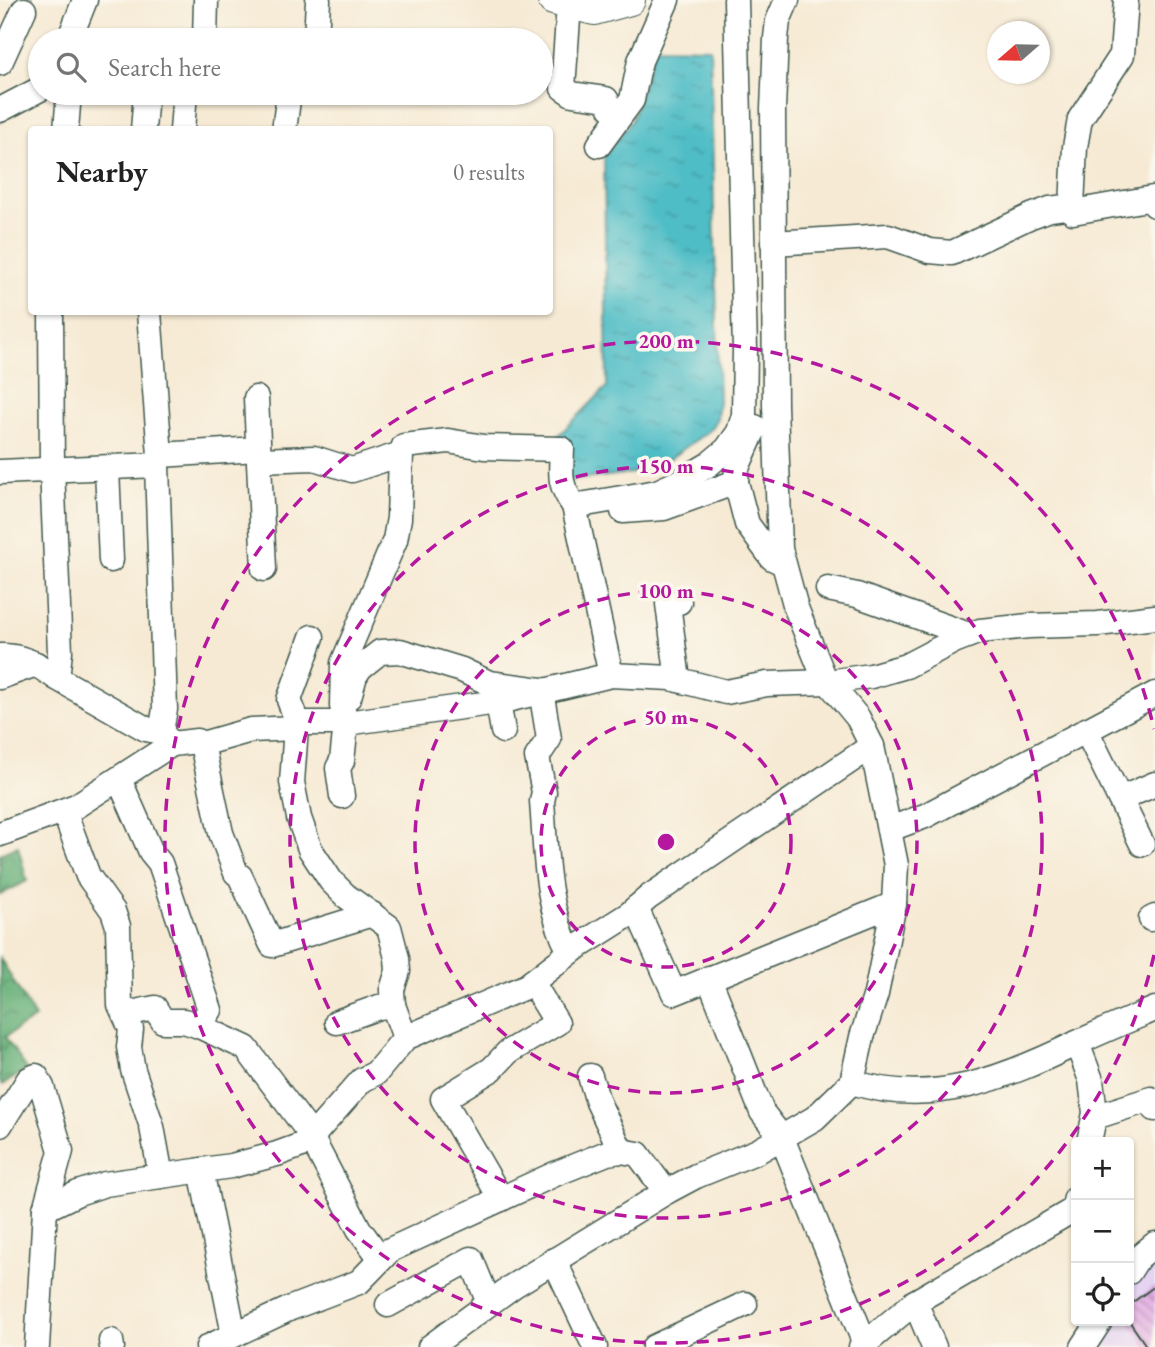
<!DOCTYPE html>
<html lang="en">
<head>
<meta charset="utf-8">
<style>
  body { margin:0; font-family:"EB Garamond",serif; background:#f2f2f2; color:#222 }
  .controls { position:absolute; right:21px; bottom:21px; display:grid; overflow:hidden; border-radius:7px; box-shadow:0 2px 5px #0004 }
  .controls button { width:63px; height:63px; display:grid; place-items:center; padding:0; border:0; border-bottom:2px solid #e0e0e0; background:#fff; color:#222; font:35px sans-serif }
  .compass { position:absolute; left:987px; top:21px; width:63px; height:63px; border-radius:50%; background:#fff; box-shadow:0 2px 5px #0004; rotate:250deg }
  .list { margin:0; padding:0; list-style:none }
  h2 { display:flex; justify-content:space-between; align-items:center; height:91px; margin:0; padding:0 28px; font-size:30px }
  h2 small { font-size:23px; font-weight:400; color:#767676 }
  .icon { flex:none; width:38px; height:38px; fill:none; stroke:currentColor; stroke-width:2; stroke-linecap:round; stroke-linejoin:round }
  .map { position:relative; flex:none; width:1155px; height:1347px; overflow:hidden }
  .search { position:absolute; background:#fff; box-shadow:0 2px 5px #0004; left:28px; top:28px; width:525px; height:77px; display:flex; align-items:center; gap:18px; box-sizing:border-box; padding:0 24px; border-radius:38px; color:#767676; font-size:26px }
  .panel { position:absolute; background:#fff; box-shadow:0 2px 5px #0004; left:28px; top:126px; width:525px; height:189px; border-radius:7px }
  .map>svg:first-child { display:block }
  .built { fill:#e4d3f1 }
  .forest { fill:url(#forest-crowns); stroke:#427656; stroke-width:2 }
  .water { fill:url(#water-ripples); stroke:#377d7d; stroke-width:2 }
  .building { fill:url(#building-back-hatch) }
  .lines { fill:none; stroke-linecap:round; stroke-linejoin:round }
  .minor-casing { stroke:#3f574c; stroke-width:27 }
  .major-casing { stroke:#3f574c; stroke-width:32 }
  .minor { stroke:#fff; stroke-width:24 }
  .major { stroke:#fff; stroke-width:30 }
  .ring { fill:none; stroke:#b5179e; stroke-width:3.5; stroke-dasharray:12 9 }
  .centre { fill:#b5179e; stroke:#fbf7ec; stroke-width:3.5 }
  .ring-label { font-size:21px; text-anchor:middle; font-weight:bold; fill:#b5179e; stroke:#fbf7ec; stroke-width:7; stroke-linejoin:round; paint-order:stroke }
</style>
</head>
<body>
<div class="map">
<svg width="1155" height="1347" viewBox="0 0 1155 1347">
  <defs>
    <pattern id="forest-crowns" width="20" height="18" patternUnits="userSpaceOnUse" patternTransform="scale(1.75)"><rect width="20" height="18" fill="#65af77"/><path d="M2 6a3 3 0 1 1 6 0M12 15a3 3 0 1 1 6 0" fill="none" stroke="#539062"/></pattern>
    <pattern id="water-ripples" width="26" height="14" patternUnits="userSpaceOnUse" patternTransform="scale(1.75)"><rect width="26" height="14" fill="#4fbdc6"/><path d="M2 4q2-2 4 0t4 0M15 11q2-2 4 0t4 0" fill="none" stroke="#419ba2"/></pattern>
    <pattern id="building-back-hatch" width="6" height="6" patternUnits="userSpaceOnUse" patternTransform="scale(1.75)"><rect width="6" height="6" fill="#e1a8e2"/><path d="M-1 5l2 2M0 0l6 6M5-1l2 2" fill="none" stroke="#b68ab8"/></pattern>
  </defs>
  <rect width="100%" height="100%" fill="#fbf7ec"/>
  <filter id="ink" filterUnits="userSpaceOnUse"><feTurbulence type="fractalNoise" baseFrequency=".0143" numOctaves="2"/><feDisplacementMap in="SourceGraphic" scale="14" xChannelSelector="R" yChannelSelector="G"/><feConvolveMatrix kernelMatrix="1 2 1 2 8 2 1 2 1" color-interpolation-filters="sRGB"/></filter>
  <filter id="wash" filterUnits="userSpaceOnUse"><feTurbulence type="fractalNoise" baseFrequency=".00686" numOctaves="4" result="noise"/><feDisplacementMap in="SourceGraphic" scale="28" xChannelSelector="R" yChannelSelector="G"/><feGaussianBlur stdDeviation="1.57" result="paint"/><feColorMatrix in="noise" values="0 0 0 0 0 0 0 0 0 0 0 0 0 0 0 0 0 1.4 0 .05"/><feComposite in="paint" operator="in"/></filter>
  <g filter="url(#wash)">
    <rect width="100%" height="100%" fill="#f6ead4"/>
    <path class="built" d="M1155 1249V1347H1087L1105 1321H1129V1278Z"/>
    <g class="forest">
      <path d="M18 846 27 881 0 895V854Z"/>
      <path d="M0 958 35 1018 5 1037 27 1069 3 1085 0 1082Z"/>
    </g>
    <path class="water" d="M655 47 710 48 719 401 717 418 710 430 666 461 633 473 566 481 568 448 558 436 607 387 604 157 632 120Z"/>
    <g id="blocks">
      <path class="building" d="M1155 1286V1347H1147L1129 1321V1305Z"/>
    </g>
  </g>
  <g filter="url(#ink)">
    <use href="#blocks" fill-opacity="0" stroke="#3f574c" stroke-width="2"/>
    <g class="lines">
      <g class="minor-casing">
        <g id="minor">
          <path d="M569 5 563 88 572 94 606 99 611 108"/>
          <path d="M69 40 85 0"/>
          <path d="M205 40 206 0"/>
          <path d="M316 40 318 0"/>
          <path d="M0 63 24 10"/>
          <path d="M0 110 40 89"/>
          <path d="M66 130 69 93"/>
          <path d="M143 130 146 93"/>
          <path d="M182 130 185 93"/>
          <path d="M284 130 289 93"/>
          <path d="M599 145 632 100 640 61 667 0"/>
          <path d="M1072 206 1073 212 1153 198 1155 205"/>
          <path d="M773 243 888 236 930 251 952 253 1031 216 1050 209 1072 206 1075 147 1080 119 1122 55 1126 0"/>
          <path d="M51 312 52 469 60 652 57 678 146 729 161 732 172 744 197 741 202 744 251 730 296 728 298 723H346L498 702 611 675 671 678 726 692 767 684 828 682 871 676 906 666 954 641 980 631 1029 626 1098 624 1155 617"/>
          <path d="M149 312 160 455"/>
          <path d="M256 398 264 569"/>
          <path d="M755 427 737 468 736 482 747 524 772 558 783 563"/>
          <path d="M259 460 314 458 352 470 401 454"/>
          <path d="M157 465 165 709 161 732"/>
          <path d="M107 469 111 560"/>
          <path d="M0 472 157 465 160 455 258 449"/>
          <path d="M574 506 657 492 679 482 708 465 727 449 739 432 744 415 745 350 736 0"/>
          <path d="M623 511 664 508 736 482"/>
          <path d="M828 589 857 595 969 635"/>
          <path d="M0 656C23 655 38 665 57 678"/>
          <path d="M0 677 36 664"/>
          <path d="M678 680 668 604 679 602"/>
          <path d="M349 697 355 676 360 668 380 652 400 651 462 670 489 683 541 690 549 739 537 757 544 792 542 801C546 852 545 906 570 952"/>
          <path d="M498 702 503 731"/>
          <path d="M298 723 289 700 312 637"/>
          <path d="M296 728 292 782 299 818 310 849 331 881 346 896 389 927 397 958 398 971 392 990 393 1005 379 1007 337 1022"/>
          <path d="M1086 730 1120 799 1155 784"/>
          <path d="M202 744 221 833 236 873 240 876 272 945 372 914"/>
          <path d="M119 779 151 852 160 863 210 1010 199 1026 184 1021H163L155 1008 125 1014"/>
          <path d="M342 796 338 768 342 761 346 723 342 706 343 663 395 540 399 518 401 454 404 446 448 441 484 447 562 449C561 476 558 483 574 506L611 675"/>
          <path d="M1120 799 1142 844"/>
          <path d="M64 811 88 876 113 911 118 926 120 1005 131 1029 129 1047 133 1070 152 1127 161 1176"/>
          <path d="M890 829 925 816 1155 694"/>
          <path d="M0 834 76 806 172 744"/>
          <path d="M636 908 674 993 894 904"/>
          <path d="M1151 919 1155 917"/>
          <path d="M709 978 762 1112 782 1138 865 1344"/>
          <path d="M199 1026 246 1048 308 1131 359 1229 381 1259"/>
          <path d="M405 1038 527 986 576 948 628 915 649 897 872 746"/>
          <path d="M1077 1043 1091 1080 1095 1113 1089 1142"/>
          <path d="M590 1076 598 1102 621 1151"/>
          <path d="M852 1082C932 1108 1005 1078 1077 1043 1102 1031 1129 1020 1155 1009"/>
          <path d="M1095 1117 1151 1099 1155 1109"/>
          <path d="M0 1125 29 1079 36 1076 42 1087 61 1151 45 1209"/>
          <path d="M201 1170 234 1335"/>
          <path d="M501 1199 443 1099 492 1069 508 1052 557 1023 532 982"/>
          <path d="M554 1260 595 1347"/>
          <path d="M1129 1272 1138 1258 1155 1244"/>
          <path d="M915 1302 934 1347"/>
          <path d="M388 1305 471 1259 489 1303"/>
          <path d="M111 1341 112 1347"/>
          <path d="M37 1347 45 1209 78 1193 105 1184 231 1166 277 1154 313 1141 316 1132 362 1080 376 1073 405 1038 393 1005"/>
          <path d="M208 1347 291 1308 359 1282 390 1250 555 1174 607 1153 621 1151 638 1154 666 1192"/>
          <path d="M430 1347 513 1286 666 1192 696 1176 758 1151 815 1118 852 1082 862 1037 876 994 894 904 896 865 872 746 858 718 824 677 796 608 780 549 775 405 773 109 776 38 778 21 787 0"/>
          <path d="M654 1347 745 1304"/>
          <path d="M861 1347 915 1302 1073 1210 1076 1198"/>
          <path d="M1083 1347 1100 1321"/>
        </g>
      </g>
      <g class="major-casing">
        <path id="major" d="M553 0 594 10 630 0"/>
      </g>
      <use href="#minor" class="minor"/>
      <use href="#major" class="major"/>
    </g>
  </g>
  <g class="ring">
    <circle cx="666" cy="842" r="125"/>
    <circle cx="666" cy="842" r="251"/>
    <circle cx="666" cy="842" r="376"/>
    <path d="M1154 955A501 501 0 1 1 1154 729"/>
  </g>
  <circle cx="666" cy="842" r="10" class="centre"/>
  <g class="ring-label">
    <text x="666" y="348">200 m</text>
    <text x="666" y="473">150 m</text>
    <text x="666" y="598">100 m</text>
    <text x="666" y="724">50 m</text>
  </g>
</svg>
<div class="controls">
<button>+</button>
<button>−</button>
<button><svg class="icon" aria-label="locate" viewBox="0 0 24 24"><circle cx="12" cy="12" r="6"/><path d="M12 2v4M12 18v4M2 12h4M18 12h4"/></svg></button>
</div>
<svg class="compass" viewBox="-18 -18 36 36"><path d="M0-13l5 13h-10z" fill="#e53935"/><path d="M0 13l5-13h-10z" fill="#767676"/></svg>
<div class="search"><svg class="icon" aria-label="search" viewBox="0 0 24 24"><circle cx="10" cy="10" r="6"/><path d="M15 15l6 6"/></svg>Search here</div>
<section class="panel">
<h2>Nearby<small>0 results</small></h2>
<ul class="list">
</ul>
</section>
</div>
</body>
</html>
